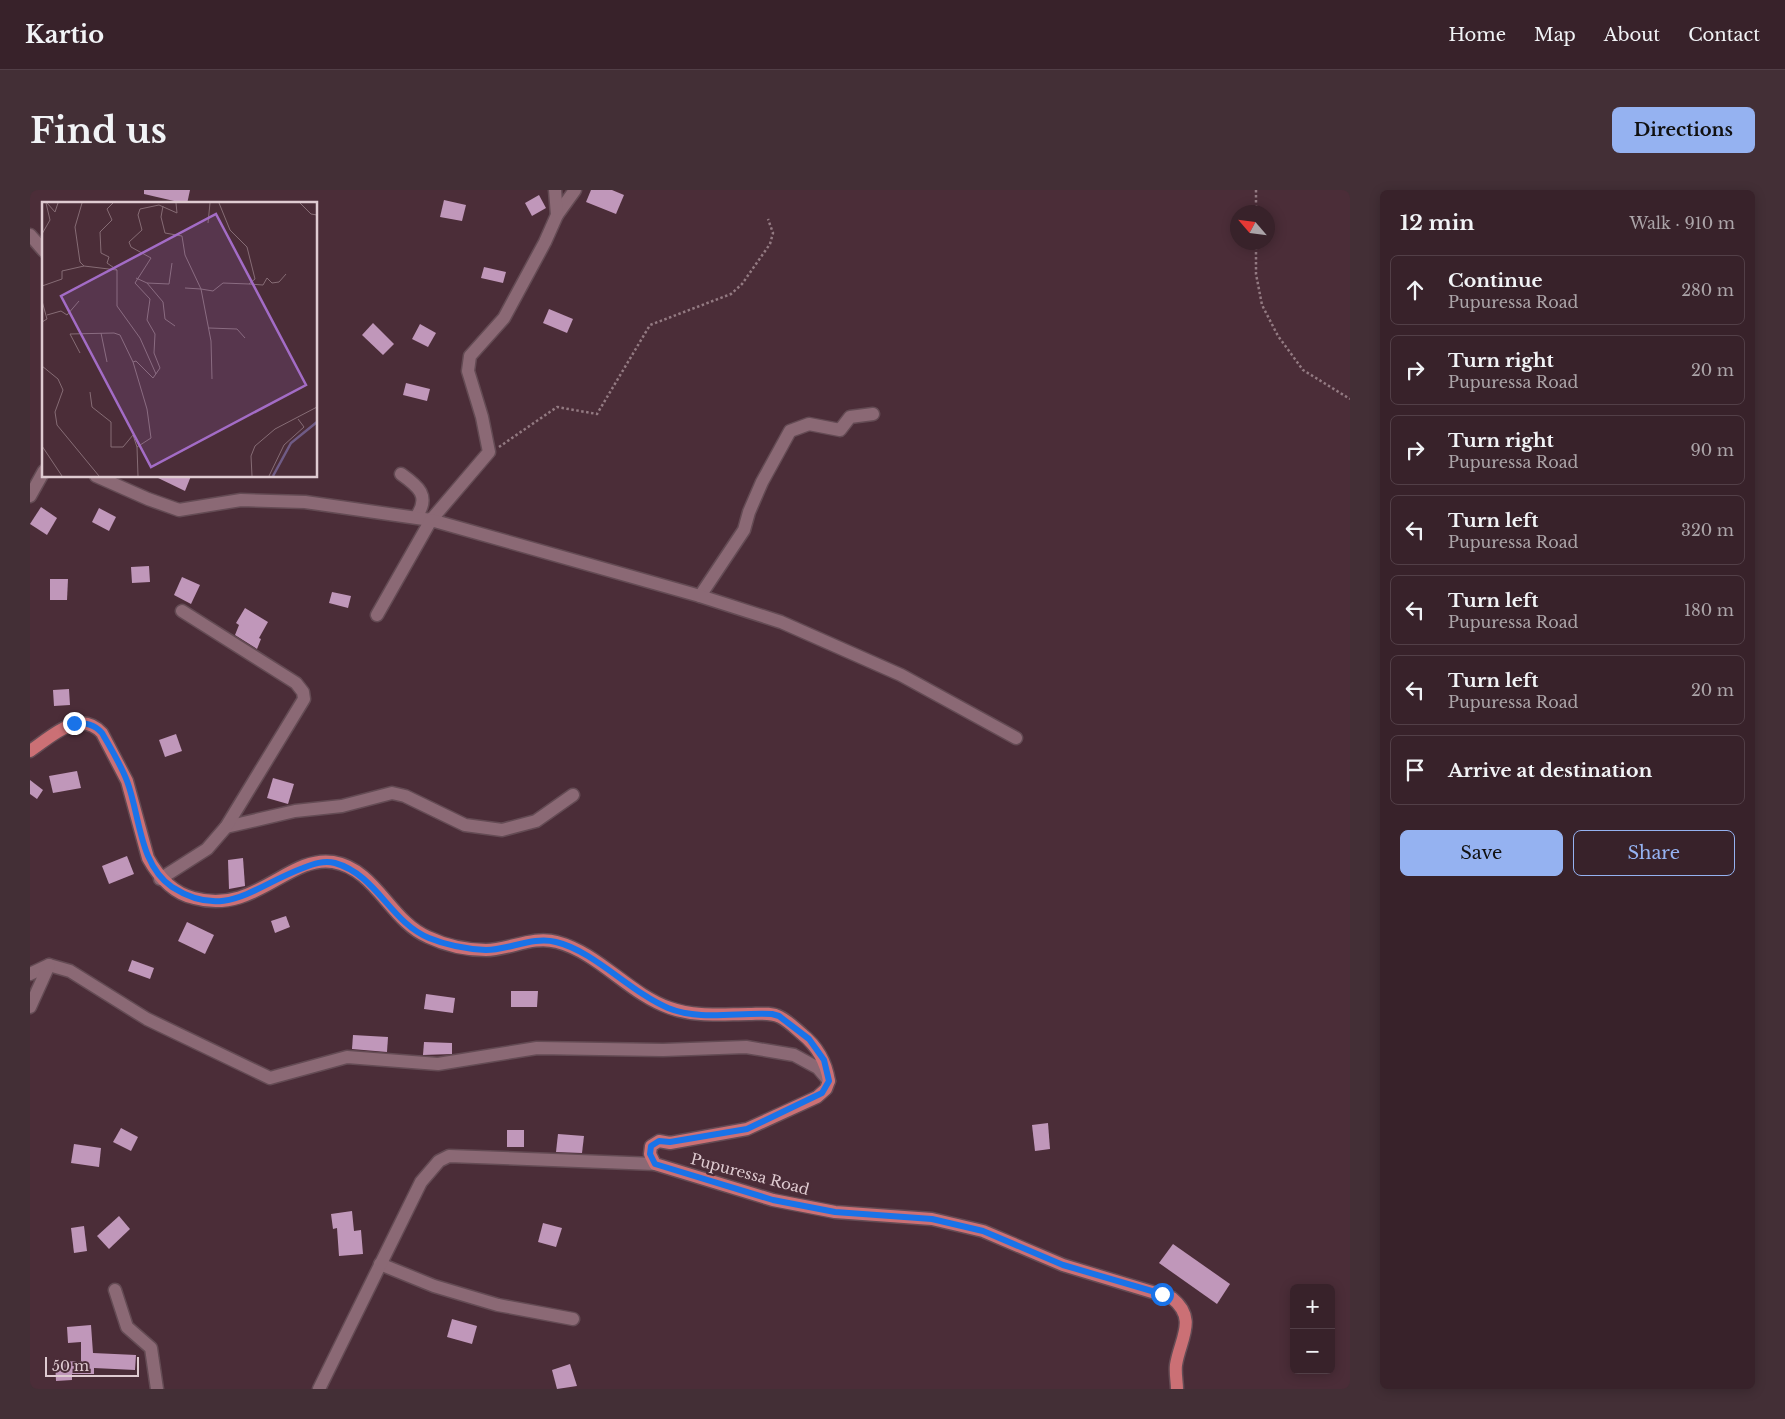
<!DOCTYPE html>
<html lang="en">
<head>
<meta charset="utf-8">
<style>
  body { margin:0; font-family:"Libre Baskerville",serif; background:#432f36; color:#f1f3f6 }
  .controls { position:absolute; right:15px; bottom:15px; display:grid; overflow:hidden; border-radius:8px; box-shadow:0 2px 12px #0003 }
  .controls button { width:45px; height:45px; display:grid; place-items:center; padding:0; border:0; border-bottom:1px solid #523f47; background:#38222a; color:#f1f3f6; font:25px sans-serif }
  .compass { position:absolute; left:1200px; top:15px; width:45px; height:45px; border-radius:50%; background:#38222a; box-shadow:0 2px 12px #0003; rotate:298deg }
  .scale { position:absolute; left:15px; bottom:12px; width:94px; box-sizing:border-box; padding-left:5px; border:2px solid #dfcbd1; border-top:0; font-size:14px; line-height:18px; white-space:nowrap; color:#dfcbd1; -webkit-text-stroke:4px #4b2d38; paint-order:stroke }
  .stop { position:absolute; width:15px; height:15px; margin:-11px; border:4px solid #1a73e8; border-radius:50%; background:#fff }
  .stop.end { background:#1a73e8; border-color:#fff; box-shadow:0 1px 5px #0008 }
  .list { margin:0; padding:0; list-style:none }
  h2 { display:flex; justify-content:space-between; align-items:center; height:65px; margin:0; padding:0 20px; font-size:21px }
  h2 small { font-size:16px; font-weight:400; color:#aba4a8 }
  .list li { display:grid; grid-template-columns:32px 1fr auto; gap:15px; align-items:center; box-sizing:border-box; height:70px; margin:0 10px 10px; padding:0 10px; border:1px solid #523f47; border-radius:8px }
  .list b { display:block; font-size:19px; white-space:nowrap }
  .list p { margin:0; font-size:16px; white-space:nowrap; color:#aba4a8 }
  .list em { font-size:16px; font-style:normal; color:#aba4a8 }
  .actions { display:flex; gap:10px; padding:15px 20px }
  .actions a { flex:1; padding:11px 0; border:1px solid #95b2f1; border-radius:8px; text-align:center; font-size:18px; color:#95b2f1 }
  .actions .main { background:#95b2f1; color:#111 }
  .icon { flex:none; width:28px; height:28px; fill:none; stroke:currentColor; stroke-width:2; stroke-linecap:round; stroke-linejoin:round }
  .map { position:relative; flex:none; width:1320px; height:1199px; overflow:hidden; border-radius:8px }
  header { display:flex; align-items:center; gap:30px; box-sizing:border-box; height:70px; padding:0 25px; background:#38222a; border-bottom:1px solid #523f47 }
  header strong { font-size:24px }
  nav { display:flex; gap:28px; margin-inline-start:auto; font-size:18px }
  .intro { display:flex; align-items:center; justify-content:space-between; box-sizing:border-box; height:120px; padding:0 30px }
  h1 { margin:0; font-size:35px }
  .button { padding:12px 22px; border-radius:8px; background:#95b2f1; color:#111; font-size:18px; font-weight:700 }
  main { display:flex; gap:30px; padding:0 30px }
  aside { flex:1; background:#38222a; border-radius:8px; box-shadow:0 2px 12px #0003 }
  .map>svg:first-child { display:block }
  .building { fill:#c097ba }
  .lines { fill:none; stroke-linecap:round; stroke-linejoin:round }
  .minor-casing { stroke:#644b54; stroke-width:15 }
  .major-casing { stroke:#644b54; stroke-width:15 }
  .path { stroke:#937a82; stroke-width:2.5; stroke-dasharray:2.5 2.5; stroke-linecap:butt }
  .minor { stroke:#8b6975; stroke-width:12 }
  .major { stroke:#cb7075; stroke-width:12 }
  .route { stroke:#1a73e8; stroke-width:6 }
  .labels { text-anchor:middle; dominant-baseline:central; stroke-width:5; stroke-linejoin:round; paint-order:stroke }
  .street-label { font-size:15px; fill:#dfcbd1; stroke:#4b2d38 }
  .inset-river { fill:none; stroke:#6f5b85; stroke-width:2.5 }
  .inset-road { fill:none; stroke:#866c75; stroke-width:1 }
  .view { fill:#a36cc6; fill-opacity:0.15; stroke:#a36cc6; stroke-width:2.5 }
  .inset-edge { fill:none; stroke:#dfcbd1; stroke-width:2.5 }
</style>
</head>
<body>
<header>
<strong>Kartio</strong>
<nav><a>Home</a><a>Map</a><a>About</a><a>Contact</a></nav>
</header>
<div class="intro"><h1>Find us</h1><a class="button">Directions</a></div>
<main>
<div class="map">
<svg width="1320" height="1199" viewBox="0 0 1320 1199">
  <rect width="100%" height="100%" fill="#4b2d38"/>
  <g class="building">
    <path d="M114 0H160L157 14 114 4Z"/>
    <path d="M561 0H582L594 5 586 24 556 12Z"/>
    <path d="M509 5 516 18 502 26 495 13Z"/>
    <path d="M414 10 436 15 432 31 410 27Z"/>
    <path d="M454 77 476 82 473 93 451 88Z"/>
    <path d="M519 119 543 129 537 143 513 133Z"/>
    <path d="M343 133 364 154 353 165 332 145Z"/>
    <path d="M390 134 406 143 398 157 382 149Z"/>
    <path d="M376 193 400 199 397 211 373 205Z"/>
    <path d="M124 286H161L155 301Z"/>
    <path d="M11 317 27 328 17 345 0 334Z"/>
    <path d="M69 318 86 327 79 341 62 332Z"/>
    <path d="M119 376 120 392 102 393 101 377Z"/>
    <path d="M152 387 170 395 161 414 144 405Z"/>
    <path d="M20 389H38L37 410H20Z"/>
    <path d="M302 402 321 406 318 418 299 413Z"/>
    <path d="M215 418 238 432 229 448 231 449 227 459 205 445 209 435 206 433Z"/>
    <path d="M39 499 40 515 24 516 23 500Z"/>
    <path d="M146 544 152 561 135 567 129 550Z"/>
    <path d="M47 581 51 598 23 603 19 586Z"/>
    <path d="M243 588 264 594 258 614 237 608Z"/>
    <path d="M0 590 13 600 7 609 0 604Z"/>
    <path d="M97 666 104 684 79 694 72 676Z"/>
    <path d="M213 668 215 696 199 699 198 670Z"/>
    <path d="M256 726 260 737 245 743 241 731Z"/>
    <path d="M157 732 184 745 175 764 148 751Z"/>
    <path d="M102 770 124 778 120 789 98 781Z"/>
    <path d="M481 801H508L507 817H481Z"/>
    <path d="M396 804 425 808 423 823 394 819Z"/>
    <path d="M323 845 358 847 357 862 322 859Z"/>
    <path d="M394 852 422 853V864L393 865Z"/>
    <path d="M1018 933 1020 959 1005 961 1002 935Z"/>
    <path d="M91 938 108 947 101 961 83 952Z"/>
    <rect x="477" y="940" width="17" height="17"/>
    <path d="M528 944 554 946 552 963 526 962Z"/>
    <path d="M44 954 71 958 69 977 41 973Z"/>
    <path d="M322 1021 324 1041 331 1040 333 1064 309 1066 307 1038 303 1039 301 1024Z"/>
    <path d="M89 1026 100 1039 79 1059 67 1046Z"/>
    <path d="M513 1033 532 1038 526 1057 508 1052Z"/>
    <path d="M54 1036 57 1061 44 1063 41 1038Z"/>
    <path d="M1143 1054 1200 1094 1187 1114 1129 1073Z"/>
    <path d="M422 1129 447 1136 442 1154 417 1147Z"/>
    <path d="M61 1135 63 1163 106 1165 105 1180 64 1178V1184H42V1190L26 1191 25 1172 51 1171V1152L38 1153 37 1137Z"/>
    <path d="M540 1174 547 1196 527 1199 522 1180Z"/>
  </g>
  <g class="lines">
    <g class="minor-casing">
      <g id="minor">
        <path d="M527 25 545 0"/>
        <path d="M0 45 14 61"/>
        <path d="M371 284C388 296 401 306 386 327"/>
        <path d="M66 286 118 309 149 320 211 310 275 312 401 330 459 262 452 227 438 181 440 166 474 128 515 52 527 25 525 0"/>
        <path d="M0 306 14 281"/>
        <path d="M670 406 714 340 719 322 732 292 760 241 779 234 810 240 820 227 843 224"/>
        <path d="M347 425 401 330 670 406 751 432 871 485 986 548"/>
        <path d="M196 637 265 621 312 616 362 603 375 606 435 635 472 640 506 631 543 605"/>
        <path d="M130 689 177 659 196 637 274 509 273 502 266 493 152 421"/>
        <path d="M0 784 19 775 40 781 117 829 240 888 317 867 408 874 507 858 633 860 716 857 764 865 788 878 799 891"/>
        <path d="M0 817 19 775"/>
        <path d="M350 1074 404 1096 468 1115 543 1129"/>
        <path d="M85 1100 97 1137 121 1158 127 1199"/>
        <path d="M289 1199 391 992 409 971 419 966 625 974"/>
      </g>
    </g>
    <g class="major-casing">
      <path id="major" d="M0 561C21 547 49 518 72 543L97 591 118 668C128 686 142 703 164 708 225 725 258 665 303 672 346 679 360 731 398 747 415 755 437 760 456 760 479 760 503 745 527 752 569 763 599 804 640 818 665 827 693 824 719 824 729 824 741 822 750 827 758 831 765 838 772 844 787 856 796 872 799 891L796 899 787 907 717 939 640 953 629 951 621 956 620 964 625 974 743 1010 805 1022 902 1029 953 1041 1033 1075 1142 1108C1168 1129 1150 1149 1146 1175 1145 1183 1147 1192 1147 1199"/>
    </g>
    <g class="path">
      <path d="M1226 0V22"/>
      <path d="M1226 52V84L1232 115 1248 146 1273 180 1320 209"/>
      <path d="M469 257 527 217 567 224 620 135 701 104 712 94 740 54 743 43 738 29"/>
    </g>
    <use href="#minor" class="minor"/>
    <use href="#major" class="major"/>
  </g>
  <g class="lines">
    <path class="route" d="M44 533C56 533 64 534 72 543 81 559 91 575 97 591 110 625 109 675 142 697 195 731 224 696 273 678 283 674 294 670 305 673 347 685 360 732 399 748 416 755 437 759 456 760 479 760 503 746 526 752 564 761 600 802 638 818 669 831 708 822 742 824L749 826 779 849 794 870 799 891 792 903 717 939 640 952 629 951 621 956 620 964 625 974 743 1010 805 1022 902 1029 953 1041 1033 1075 1132 1104"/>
  </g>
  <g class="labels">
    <g class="street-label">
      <text transform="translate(720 984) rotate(15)">Pupuressa Road</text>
    </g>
  </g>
  <g transform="translate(12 12)">
    <rect width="275" height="275" fill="#4b2d38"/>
    <path class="inset-river" d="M231 274 249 241 275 220"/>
    <path class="inset-road" d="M5 1 13 10 16 1M40 1 33 25 38 60 42 64 75 68M71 1 65 7 70 18 58 30 59 51 67 55 65 61 75 68V104L98 136 114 172M258 1 269 12 275 13M121 4 119 15 123 31 140 34 143 53 159 87 171 89 181 81 207 82 213 77 205 45 188 28 177 1M166 21 168 1M0 32 8 18 4 1M94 76 105 81 127 82 130 61M105 81 121 100 123 117 133 124M207 82 221 83 225 76 230 81 237 80 244 72M0 84 20 77V69L42 64M143 86 159 87 169 139 170 177M0 99 5 117 0 120M5 113 19 109 25 113 37 99M167 126 195 127 203 136M59 131 65 160M38 151 28 132 72 131 78 133 91 160M0 164 16 177 21 188 13 210 15 223 57 274M48 190 50 205 69 220V245H81L91 233 95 245M0 244 20 274M96 274 95 245 109 236 105 207 91 160 94 159 111 176 118 166 112 151 113 132 105 118 108 97 93 81 109 56 89 45 87 40 100 28 96 13 98 7 117 3 135 11 134 1M210 274 209 254 213 244 233 227 275 205M227 274 242 243 262 225 256 217"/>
    <path class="view" d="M174 12 264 183 109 265 19 94Z"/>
    <rect width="275" height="275" class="inset-edge"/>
  </g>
</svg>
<div class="controls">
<button>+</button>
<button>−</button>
</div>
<svg class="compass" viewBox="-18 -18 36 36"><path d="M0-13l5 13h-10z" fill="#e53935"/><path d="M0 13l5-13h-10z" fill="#aba4a8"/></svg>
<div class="scale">50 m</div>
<div class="stop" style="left:1132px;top:1104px"></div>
<div class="stop end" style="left:44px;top:533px"></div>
</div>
<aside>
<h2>12 min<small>Walk · 910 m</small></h2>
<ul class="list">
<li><svg class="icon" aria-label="ahead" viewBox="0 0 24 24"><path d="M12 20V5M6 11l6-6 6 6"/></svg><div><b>Continue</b><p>Pupuressa Road</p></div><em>280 m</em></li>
<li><svg class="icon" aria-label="right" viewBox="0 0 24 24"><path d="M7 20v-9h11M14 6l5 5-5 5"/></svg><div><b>Turn right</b><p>Pupuressa Road</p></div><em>20 m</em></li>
<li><svg class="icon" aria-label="right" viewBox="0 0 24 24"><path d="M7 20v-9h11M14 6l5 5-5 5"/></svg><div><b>Turn right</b><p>Pupuressa Road</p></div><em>90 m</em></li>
<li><svg class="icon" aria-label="left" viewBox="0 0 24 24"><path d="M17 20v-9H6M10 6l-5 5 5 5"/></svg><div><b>Turn left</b><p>Pupuressa Road</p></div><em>320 m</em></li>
<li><svg class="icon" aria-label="left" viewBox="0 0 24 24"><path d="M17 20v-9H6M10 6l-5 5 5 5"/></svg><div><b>Turn left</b><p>Pupuressa Road</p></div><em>180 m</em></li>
<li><svg class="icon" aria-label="left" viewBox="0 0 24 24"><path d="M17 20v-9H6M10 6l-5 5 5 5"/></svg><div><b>Turn left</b><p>Pupuressa Road</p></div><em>20 m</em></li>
<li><svg class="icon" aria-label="arrive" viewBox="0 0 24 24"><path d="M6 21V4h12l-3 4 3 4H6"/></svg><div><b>Arrive at destination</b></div></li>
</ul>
<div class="actions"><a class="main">Save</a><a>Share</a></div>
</aside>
</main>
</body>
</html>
